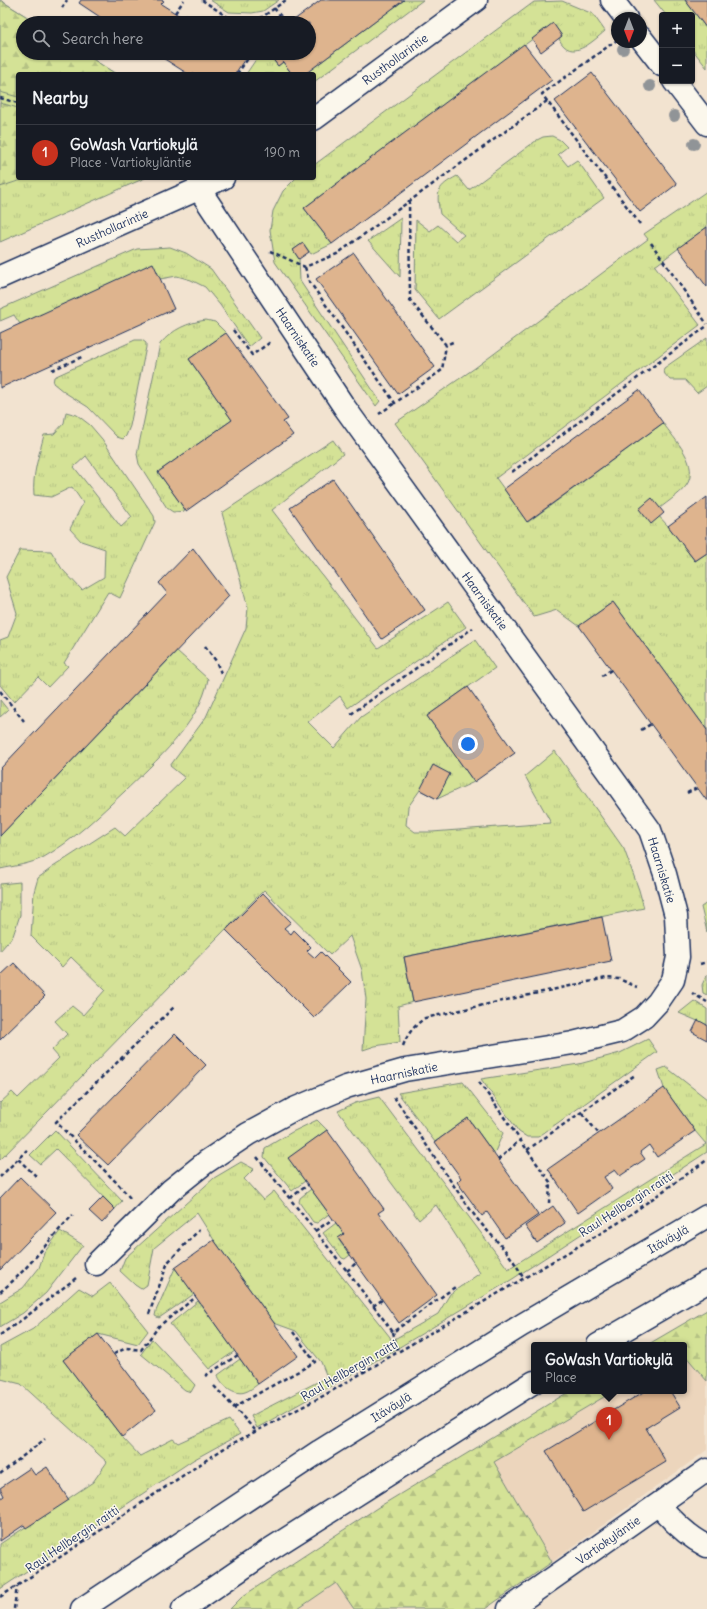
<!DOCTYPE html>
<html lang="en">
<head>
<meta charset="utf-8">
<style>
  body { margin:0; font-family:Delius,sans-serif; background:#20242c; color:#f1f3f6 }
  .controls { position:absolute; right:12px; top:12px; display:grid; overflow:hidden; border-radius:4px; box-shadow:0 1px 3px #0004 }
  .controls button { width:36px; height:36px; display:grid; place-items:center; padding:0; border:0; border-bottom:1px solid #363941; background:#171b24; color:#f1f3f6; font:20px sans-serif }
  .compass { position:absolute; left:611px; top:12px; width:36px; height:36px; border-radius:50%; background:#171b24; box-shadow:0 1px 3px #0004; rotate:180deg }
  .you { position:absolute; left:468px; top:744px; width:14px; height:14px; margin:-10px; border:3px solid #fff; border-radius:50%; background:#1a73e8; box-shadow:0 0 0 6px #1a73e833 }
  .badge { display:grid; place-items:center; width:26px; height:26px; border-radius:50%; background:#c8321e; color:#fff; font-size:13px; font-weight:700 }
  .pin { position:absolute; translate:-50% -33px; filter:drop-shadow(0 1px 2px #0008) }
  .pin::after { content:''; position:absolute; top:21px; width:14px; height:12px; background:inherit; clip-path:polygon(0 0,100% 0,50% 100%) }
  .popup { position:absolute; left:531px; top:1342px; width:156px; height:52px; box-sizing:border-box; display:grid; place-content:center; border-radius:4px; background:#171b24; filter:drop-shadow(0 1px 3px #0005); font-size:13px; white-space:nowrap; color:#9ea1a6 }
  .popup b { font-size:15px; color:#f1f3f6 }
  .popup::after { content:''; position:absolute; left:50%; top:100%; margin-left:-8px; border:8px solid transparent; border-top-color:#171b24 }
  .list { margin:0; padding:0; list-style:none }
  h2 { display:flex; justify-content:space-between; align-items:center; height:52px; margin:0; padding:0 16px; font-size:17px }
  h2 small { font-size:13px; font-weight:400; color:#9ea1a6 }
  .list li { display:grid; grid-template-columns:26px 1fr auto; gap:12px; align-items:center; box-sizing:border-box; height:56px; padding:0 16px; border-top:1px solid #363941 }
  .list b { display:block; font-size:15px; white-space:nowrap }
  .list p { margin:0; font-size:13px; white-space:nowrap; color:#9ea1a6 }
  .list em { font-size:13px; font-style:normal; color:#9ea1a6 }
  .icon { flex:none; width:22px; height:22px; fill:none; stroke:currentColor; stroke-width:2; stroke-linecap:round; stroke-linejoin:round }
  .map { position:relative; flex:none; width:707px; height:1609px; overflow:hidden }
  .search { position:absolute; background:#171b24; box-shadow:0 1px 3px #0004; left:16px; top:16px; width:300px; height:44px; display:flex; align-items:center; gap:10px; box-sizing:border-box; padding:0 14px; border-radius:22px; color:#9ea1a6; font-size:15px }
  .panel { position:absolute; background:#171b24; box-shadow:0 1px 3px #0004; left:16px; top:72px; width:300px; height:108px; border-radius:4px }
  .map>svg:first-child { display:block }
  .built { fill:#ecd5bc }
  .grass { fill:url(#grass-tufts); stroke:#78887a; fill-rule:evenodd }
  .forest { fill:url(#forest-firs); stroke:#78887a }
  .building { fill:#deb48e; stroke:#1b2f5e }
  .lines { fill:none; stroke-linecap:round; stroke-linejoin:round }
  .street-casing { stroke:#1b2f5e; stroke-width:25 }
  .secondary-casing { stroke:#1b2f5e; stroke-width:25 }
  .primary-casing { stroke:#1b2f5e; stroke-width:25 }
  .path { stroke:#1b2f5e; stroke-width:2.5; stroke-dasharray:4 3; stroke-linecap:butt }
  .street { stroke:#fbf7ec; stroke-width:22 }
  .secondary { stroke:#fbf7ec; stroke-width:22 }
  .primary { stroke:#fbf7ec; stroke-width:22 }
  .tree { fill:#909497 }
  .labels { text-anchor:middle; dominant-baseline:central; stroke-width:3; stroke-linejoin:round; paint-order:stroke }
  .street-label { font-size:12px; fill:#1b2f5e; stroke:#fbf7ec }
</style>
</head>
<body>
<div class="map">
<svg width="707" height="1609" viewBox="0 0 707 1609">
  <defs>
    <pattern id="grass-tufts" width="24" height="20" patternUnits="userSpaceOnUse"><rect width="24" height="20" fill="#d4e296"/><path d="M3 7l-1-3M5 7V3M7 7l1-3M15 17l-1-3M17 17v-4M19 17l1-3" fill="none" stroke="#b5c284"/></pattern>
    <pattern id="forest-firs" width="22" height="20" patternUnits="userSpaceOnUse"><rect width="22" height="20" fill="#d4e296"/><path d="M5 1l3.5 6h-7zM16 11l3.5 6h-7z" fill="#b5c284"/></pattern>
  </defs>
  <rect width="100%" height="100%" fill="#f2e3d0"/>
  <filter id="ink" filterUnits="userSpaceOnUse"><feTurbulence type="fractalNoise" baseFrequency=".025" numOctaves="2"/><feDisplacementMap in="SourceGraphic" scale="8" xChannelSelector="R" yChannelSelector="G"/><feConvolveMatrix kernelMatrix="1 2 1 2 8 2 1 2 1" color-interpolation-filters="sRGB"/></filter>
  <g filter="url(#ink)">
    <g class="built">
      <path d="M684 1354 707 1381V1450L552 1562 494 1462 614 1391H684Z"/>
      <path d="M336 1583 354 1609H298Z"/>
    </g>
    <g class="grass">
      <path d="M0 0 37 23H23V53H83L116 74H18V178H145L0 242Z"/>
      <path d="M210 0H279L263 11 252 13 229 12Z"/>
      <path d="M404 0H423L314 82V74H305Z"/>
      <path d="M654 0H685L707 29V68L692 49V15H666Z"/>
      <path d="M562 1 593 14 605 31C592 42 571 63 559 39L562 36 553 24 304 208 332 244 311 254 303 243 293 250 299 259 300 281 380 401 376 406 275 262 270 230 273 211 283 191 296 178H314V165L534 2Z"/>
      <path d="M259 53H268L278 66 283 62 292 74H246L259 55Z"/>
      <path d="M552 136 560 140 567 147 558 154 568 166 577 160 604 198 439 319 415 290 416 220 430 231 438 225 456 241 464 235 440 214C436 191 437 187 457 176L469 190 537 140 543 137Z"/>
      <path d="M707 191V227L655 266 700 325 496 478 528 522 663 423C674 439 701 465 686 486 680 494 663 505 655 512L668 526 695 561 707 553V730L613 602 579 626 557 610 534 617 395 423 475 368 648 239 644 234Z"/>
      <path d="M401 218 400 277 368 241Z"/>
      <path d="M170 247 186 253 211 269 260 338 249 347 220 305 205 287 191 280 177 276 160 279 20 324 14 315 0 321V309L137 249Z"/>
      <path d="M206 320 215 322 226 333 189 359 232 420 158 472 186 511 173 512 167 508 139 464 137 454 160 344C173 329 187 323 206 320Z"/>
      <path d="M707 338V386L697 393 685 380H670L663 372 664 368Z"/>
      <path d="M135 340H142L146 343V347L130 426 126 436 123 439 117 437 88 407 64 392 53 383 54 377Z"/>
      <path d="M66 412 77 415 90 425 102 439 154 516 155 522 120 598 108 592 64 663 68 666 48 687 38 677 14 702 0 685V640L8 637 17 613 6 577 20 550 51 551 62 569 82 590 104 577 105 549 81 541 70 529 83 503 72 487 51 497 34 495C32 475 39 455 44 435L54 434 64 423ZM86 456 132 517 121 527 74 467Z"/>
      <path d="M333 440 343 454 272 510 378 648 448 602 466 627 348 708 340 696 308 722 334 748 361 717 475 640 495 668 427 716 474 782 437 799 420 790 408 807 406 825 415 832H432L551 823 525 776 555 751 624 849 639 890 644 908 404 957 413 1002 398 1006 400 1042 375 1046 363 1050 366 999 362 970 350 936 330 955 264 890 0 1160V1103L12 1092 18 1098 59 1058 52 1050 67 1034 55 1021 72 1006 83 1015 105 990 71 957 62 967 31 936 34 892 38 878 53 867 115 827 125 836 185 778 170 766 206 717 246 628 248 608 222 513Z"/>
      <path d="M177 651 208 679C201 722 154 763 124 792 99 815 74 840 44 857 31 864 14 866 0 869V836Z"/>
      <path d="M0 700 8 710 0 717Z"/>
      <path d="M20 882V915L13 936 0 951V884Z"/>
      <path d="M707 903V932L701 907Z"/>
      <path d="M707 974V995L703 993 702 985Z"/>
      <path d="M694 1001 707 1009V1025L679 1013Z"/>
      <path d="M648 1039 657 1052 538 1137H527L519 1132 481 1079 579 1064 620 1053Z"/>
      <path d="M666 1067 707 1099V1152L511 1280 393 1351 257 1428 251 1416 327 1377 321 1362 296 1331 274 1323 214 1240 197 1213 154 1248 147 1285 141 1289 135 1285 120 1271 125 1258 214 1178 241 1162 254 1169 244 1179 263 1200 274 1191 390 1337 391 1341 438 1314 450 1294 480 1273 436 1205 419 1220 338 1111 355 1103 379 1097 508 1269 706 1144 695 1131 664 1088 658 1070Z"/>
      <path d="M463 1082 503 1133 494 1154 468 1118 435 1142 398 1093Z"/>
      <path d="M317 1120 327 1130 289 1158 305 1181 292 1191 264 1157 265 1148 292 1132Z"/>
      <path d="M55 1130 122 1201 115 1209 56 1149 40 1164 30 1155Z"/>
      <path d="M311 1189 329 1214 317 1223 313 1222 299 1202 300 1198Z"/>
      <path d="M336 1223 344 1234 338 1239 350 1255 345 1259 342 1258 323 1233Z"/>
      <path d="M60 1231 83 1245 46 1293 23 1313 0 1327V1302L23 1288 39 1268 44 1253Z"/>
      <path d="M175 1268 194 1294 159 1318 155 1316 156 1311Z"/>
      <path d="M110 1283 148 1331 138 1344 98 1334 63 1360 122 1437 140 1456 173 1439 178 1443 229 1420 240 1434 193 1460 0 1589V1544L93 1482 107 1462 21 1384 1 1379 0 1347 33 1329 79 1288 93 1296Z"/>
      <path d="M198 1301 235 1351 209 1369 170 1324Z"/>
      <path d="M152 1339 195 1385 191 1392 185 1390 141 1354Z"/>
      <path d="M240 1359 258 1384C254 1387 249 1391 245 1392 235 1396 220 1384 218 1375Z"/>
    </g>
    <g class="forest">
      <path d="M0 0 37 23H23V53H83L116 74H18V97L0 92Z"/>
      <path d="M0 103 18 108V178H27L0 187Z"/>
      <path d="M707 1310V1381L684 1354V1345H647Z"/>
      <path d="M570 1391H614L494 1462 552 1562 485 1609H354L336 1583 298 1609H230L243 1596 377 1508Z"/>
    </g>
    <g class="building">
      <path d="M81 0H162L164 1 161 4 183 18 186 14 200 23H109L79 3Z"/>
      <path d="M321 0H404L305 74H292L283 62 278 66 268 53H309V23H290Z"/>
      <path d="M685 0H707V29Z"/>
      <path d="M553 23 562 36 541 52 532 39Z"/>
      <path d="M524 44 552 80 332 244 304 208Z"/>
      <path d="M155 53H247L248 54 235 74H188Z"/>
      <path d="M592 73 677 184 640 212 555 101Z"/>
      <path d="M707 227V287L678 248Z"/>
      <path d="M303 243 309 252 299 259 293 250Z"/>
      <path d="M354 253 435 367 398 394 316 279Z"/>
      <path d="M153 263 174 309 0 388V333Z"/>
      <path d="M226 333 288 419 283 422 293 435 186 511 158 472 232 420 189 359Z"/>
      <path d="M639 390 663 423 527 522 504 489Z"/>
      <path d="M333 479 425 610 382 639 290 508Z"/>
      <path d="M707 497V553L695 561 668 526Z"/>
      <path d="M652 498 664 513 651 524 639 509Z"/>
      <path d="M193 548 229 596 0 836V769L167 593 159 583Z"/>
      <path d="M613 602 707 730V801L579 626Z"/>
      <path d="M468 687 515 753 474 782 427 716Z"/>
      <path d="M433 765 450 774 437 799 420 790Z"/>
      <path d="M263 893 291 922 284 928 291 934 294 930 311 947 307 951 315 958 321 952 351 982 314 1018 226 930Z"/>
      <path d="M602 917 611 961 413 1002 404 957Z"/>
      <path d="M14 963 45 996 0 1040V976Z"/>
      <path d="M698 1020 707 1025V1040L692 1032Z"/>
      <path d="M175 1034 206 1065 108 1165 76 1135Z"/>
      <path d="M664 1088 695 1131 657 1157 649 1145 640 1152 645 1159 620 1176 615 1170 604 1177 612 1189 578 1213 548 1169Z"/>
      <path d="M468 1118 538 1215 505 1238 487 1212 482 1216 457 1182 461 1178 435 1142Z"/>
      <path d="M327 1130 384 1209 378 1213 437 1295 399 1323 338 1238 344 1234 288 1158Z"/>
      <path d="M20 1177 56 1212 0 1270V1198Z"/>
      <path d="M103 1197 115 1209 102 1223 89 1211Z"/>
      <path d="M553 1206 565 1223 537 1243 525 1226Z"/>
      <path d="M214 1240 298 1356 258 1384 175 1268Z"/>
      <path d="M98 1334 156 1410 122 1437 63 1360Z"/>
      <path d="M645 1391H670L680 1407 646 1428 666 1462 583 1512 546 1451Z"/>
      <path d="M47 1467 69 1500 26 1528 24 1525 0 1541V1499L4 1496 0 1488 30 1468 35 1475Z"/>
    </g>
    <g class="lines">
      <g class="street-casing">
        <g id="street">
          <path d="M612 0 626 18"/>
          <path d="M641 38 662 65"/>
          <path d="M674 81 707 124"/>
          <path d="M96 1264 171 1190 206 1162 248 1134 294 1109 346 1087 405 1070 573 1043 622 1031 644 1017 658 1002 673 980 678 957 676 916 665 874 650 830 345 408 199 189"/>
          <path d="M659 1505C673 1522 687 1536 707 1546"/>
        </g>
      </g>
      <g class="secondary-casing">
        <g id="secondary">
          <path d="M314 119 476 0"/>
          <path d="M0 277 223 178"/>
          <path d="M509 1609 707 1470"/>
        </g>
      </g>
      <g class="primary-casing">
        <g id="primary">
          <path d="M598 1345 707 1282"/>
          <path d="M82 1609 320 1451 522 1325 707 1216"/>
          <path d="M183 1609 269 1550 534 1382"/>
        </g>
      </g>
      <g class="path">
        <path d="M202 0 235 22 242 23"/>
        <path d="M62 8 67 0"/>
        <path d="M274 8 286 23"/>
        <path d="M175 13 184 0"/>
        <path d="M254 23 286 0"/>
        <path d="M237 74 252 53"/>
        <path d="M0 98 18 103"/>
        <path d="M547 101 542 94 617 40"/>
        <path d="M409 200 410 300 446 345 455 341"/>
        <path d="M651 243 707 324"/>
        <path d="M270 251 305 267 337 254 547 101 640 224"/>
        <path d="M305 267 309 281 395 403 442 370 446 345"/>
        <path d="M233 330 252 355 272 341"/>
        <path d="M52 370 84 356"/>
        <path d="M379 414 395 403"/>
        <path d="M512 472 707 326"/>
        <path d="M205 646 216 661 221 673"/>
        <path d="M602 676 611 670"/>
        <path d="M0 691 24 721"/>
        <path d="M351 714 473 628"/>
        <path d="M641 730 651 724"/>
        <path d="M687 793 697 788"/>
        <path d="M700 964 707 962"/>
        <path d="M692 993 707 1002"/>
        <path d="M403 1046C408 1033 414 1026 425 1018L606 978 619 979 637 987"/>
        <path d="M479 1082 550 1182 549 1203"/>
        <path d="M394 1097C421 1136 447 1177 475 1216 491 1237 512 1253 523 1278"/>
        <path d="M582 1113 599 1134"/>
        <path d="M527 1150 635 1075"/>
        <path d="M257 1157 347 1271 393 1332 455 1287"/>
        <path d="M18 1159 36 1176"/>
        <path d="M498 1160 520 1140"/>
        <path d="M0 1177 27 1150"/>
        <path d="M130 1198 119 1185 56 1122 175 1006"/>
        <path d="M290 1198 308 1185"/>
        <path d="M315 1231 333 1219"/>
        <path d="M347 1271 356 1263"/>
        <path d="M0 1292C28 1270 48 1240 73 1215"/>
        <path d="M373 1306 382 1300"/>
        <path d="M149 1314 168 1262 199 1230"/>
        <path d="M393 1332 398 1352"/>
        <path d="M0 1335 23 1319 76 1278"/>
        <path d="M114 1354 126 1348 141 1350 159 1326 196 1297"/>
        <path d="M205 1376 238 1355"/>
        <path d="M214 1386 256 1431"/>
        <path d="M234 1407 315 1362 293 1332"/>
        <path d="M0 1474 45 1439"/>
        <path d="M0 1497 1 1498"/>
        <path d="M0 1597 226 1447 323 1396 618 1223 707 1160"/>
        <path d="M14 1609 17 1586"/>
      </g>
      <use href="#street" class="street"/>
      <use href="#secondary" class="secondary"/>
      <use href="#primary" class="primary"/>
    </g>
    <g class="tree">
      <circle cx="623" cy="49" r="6"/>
      <circle cx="650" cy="86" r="6"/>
      <circle cx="674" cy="116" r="6"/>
      <circle cx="694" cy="144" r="6"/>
    </g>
  </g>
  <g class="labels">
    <g class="street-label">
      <text transform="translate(395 59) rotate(-36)">Rusthollarintie</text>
      <text transform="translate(112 228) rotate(-24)">Rusthollarintie</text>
      <text transform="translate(298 337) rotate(56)">Haarniskatie</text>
      <text transform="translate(485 601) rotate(54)">Haarniskatie</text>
      <text transform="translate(662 870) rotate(73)">Haarniskatie</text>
      <text transform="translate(404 1073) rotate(-12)">Haarniskatie</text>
      <text transform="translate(626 1204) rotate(-33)">Raul Hellbergin raitti</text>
      <text transform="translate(668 1239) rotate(-30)">Itäväylä</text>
      <text transform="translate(349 1370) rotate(-30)">Raul Hellbergin raitti</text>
      <text transform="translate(391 1407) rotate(-32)">Itäväylä</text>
      <text transform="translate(72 1539) rotate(-34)">Raul Hellbergin raitti</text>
      <text transform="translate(608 1540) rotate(-35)">Vartiokyläntie</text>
    </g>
  </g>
</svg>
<div class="controls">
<button>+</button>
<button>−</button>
</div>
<svg class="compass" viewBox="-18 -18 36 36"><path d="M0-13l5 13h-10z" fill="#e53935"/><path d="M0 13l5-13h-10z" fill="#9ea1a6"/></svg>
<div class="you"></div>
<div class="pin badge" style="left:609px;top:1440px">1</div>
<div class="popup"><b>GoWash Vartiokylä</b>Place</div>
<div class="search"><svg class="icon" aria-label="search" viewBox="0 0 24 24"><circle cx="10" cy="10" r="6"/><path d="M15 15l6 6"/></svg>Search here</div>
<section class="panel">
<h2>Nearby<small></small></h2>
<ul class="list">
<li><span class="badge">1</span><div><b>GoWash Vartiokylä</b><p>Place · Vartiokyläntie</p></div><em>190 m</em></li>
</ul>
</section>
</div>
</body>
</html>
